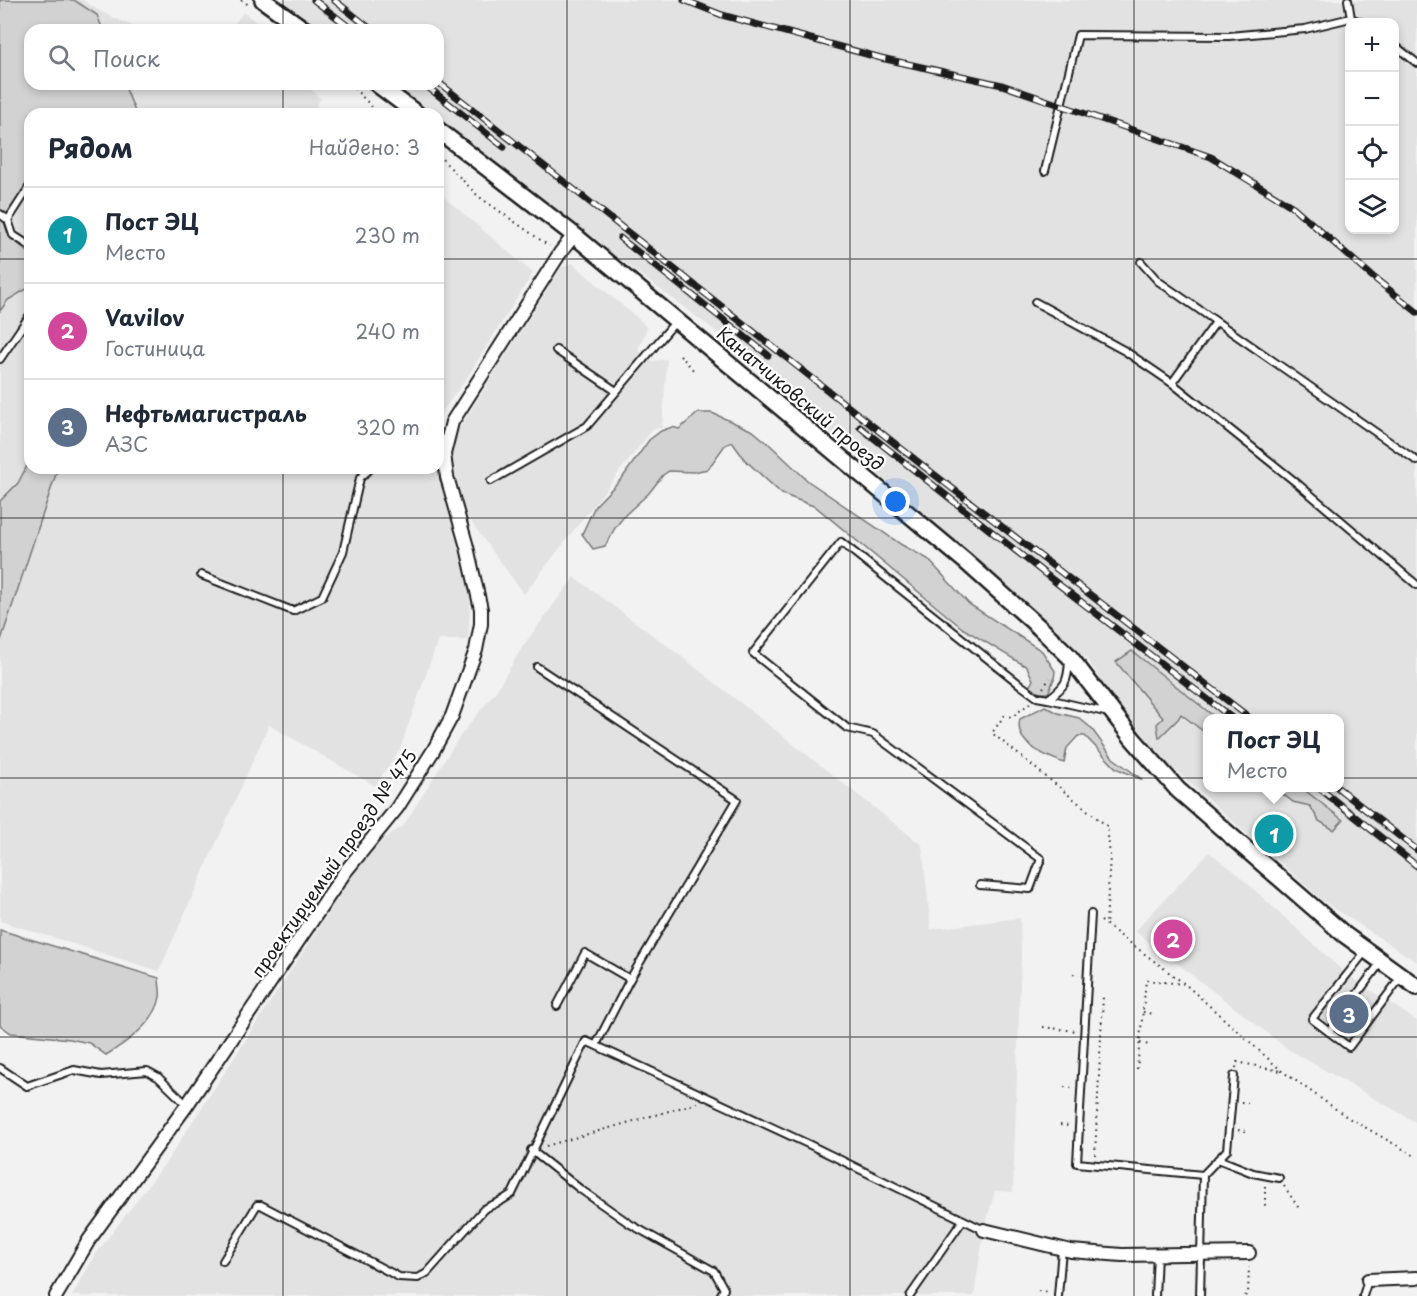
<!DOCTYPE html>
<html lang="ru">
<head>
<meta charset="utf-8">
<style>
  body { margin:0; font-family:"Playpen Sans",sans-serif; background:#f2f2f3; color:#1f2937 }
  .controls { position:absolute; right:18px; top:18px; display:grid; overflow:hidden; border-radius:12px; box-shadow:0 3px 9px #0003 }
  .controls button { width:54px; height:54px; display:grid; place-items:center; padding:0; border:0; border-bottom:2px solid #e0e1e3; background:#fff; color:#1f2937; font:30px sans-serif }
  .you { position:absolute; left:896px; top:502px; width:21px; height:21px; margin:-15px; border:4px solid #fff; border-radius:50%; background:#1a73e8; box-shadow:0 0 0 9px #1a73e833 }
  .badge { display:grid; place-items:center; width:39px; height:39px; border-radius:50%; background:#d93025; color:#fff; font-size:20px; font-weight:700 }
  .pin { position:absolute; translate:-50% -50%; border:3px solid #fff; box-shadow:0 2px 6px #0006 }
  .popup { position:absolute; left:1203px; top:714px; width:141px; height:78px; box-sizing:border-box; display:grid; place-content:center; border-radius:12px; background:#fff; filter:drop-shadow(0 2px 4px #0005); font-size:20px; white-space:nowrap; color:#747a83 }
  .popup b { font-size:22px; color:#1f2937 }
  .popup::after { content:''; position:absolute; left:50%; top:100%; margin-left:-12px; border:12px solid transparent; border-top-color:#fff }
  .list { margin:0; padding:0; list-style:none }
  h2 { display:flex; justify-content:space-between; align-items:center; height:78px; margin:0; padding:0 24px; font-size:26px }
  h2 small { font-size:20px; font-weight:400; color:#747a83 }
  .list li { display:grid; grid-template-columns:39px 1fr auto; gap:18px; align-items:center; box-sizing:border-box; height:96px; padding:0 24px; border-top:2px solid #e0e1e3 }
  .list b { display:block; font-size:22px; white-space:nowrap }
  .list p { margin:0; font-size:20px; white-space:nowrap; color:#747a83 }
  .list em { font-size:20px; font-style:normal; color:#747a83 }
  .icon { flex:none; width:33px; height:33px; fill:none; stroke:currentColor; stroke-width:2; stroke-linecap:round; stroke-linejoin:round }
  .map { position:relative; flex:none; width:1417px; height:1296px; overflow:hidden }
  .search { position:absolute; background:#fff; box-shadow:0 3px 9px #0003; left:24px; top:24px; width:420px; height:66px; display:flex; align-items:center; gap:15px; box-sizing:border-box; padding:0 21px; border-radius:18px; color:#747a83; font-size:22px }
  .panel { position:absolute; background:#fff; box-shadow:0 3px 9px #0003; left:24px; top:108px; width:420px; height:366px; border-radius:18px }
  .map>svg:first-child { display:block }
  .built { fill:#e2e2e2; fill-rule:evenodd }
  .green { fill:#d2d2d2; stroke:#777; stroke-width:1.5 }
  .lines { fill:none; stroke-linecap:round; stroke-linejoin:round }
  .service-casing { stroke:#1c1c1c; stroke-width:10 }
  .minor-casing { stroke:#1c1c1c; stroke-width:16 }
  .tertiary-casing { stroke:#1c1c1c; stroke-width:20 }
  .path { stroke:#1c1c1c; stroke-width:2; stroke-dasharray:1.5 4.5; stroke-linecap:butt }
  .service { stroke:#fff; stroke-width:6 }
  .minor { stroke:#fff; stroke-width:12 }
  .tertiary { stroke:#fff; stroke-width:15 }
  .rail-casing { stroke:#1c1c1c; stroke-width:7 }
  .rail { stroke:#fff; stroke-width:4.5; stroke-dasharray:14; stroke-linecap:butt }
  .grid { fill:none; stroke:#1c1c1c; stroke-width:1.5; stroke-opacity:0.55 }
  .labels { text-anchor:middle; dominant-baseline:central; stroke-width:4.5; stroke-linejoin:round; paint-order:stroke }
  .street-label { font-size:18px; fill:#1c1c1c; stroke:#fff }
</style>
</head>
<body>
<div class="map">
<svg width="1417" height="1296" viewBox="0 0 1417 1296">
  <rect width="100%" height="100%" fill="#f2f2f2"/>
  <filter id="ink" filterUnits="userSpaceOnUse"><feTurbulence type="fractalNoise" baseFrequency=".0167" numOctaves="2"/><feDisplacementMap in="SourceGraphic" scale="12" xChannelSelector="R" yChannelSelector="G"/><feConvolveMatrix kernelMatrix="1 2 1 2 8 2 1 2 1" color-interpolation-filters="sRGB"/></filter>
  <g filter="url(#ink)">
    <g class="built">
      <path d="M0 0H82L98 10 141 30H30V84H305L321 99 316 105 325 114H30V468H437L441 475 471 592 468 640H438L400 749 375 786 269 725 159 971 0 921Z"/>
      <path d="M273 0H1417V962L1323 901 1141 740 1087 659 721 335 438 124V114H425L385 84H438V30H313ZM1350 22H1394V230H1350ZM1208 718H1340V788H1208Z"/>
      <path d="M244 12 265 30H229Z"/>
      <path d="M438 192 533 273 466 379 438 417Z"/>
      <path d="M572 263 642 322 647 328 638 350 652 361 667 359 662 428 653 429 524 594 463 511 454 482 450 458 455 435 561 268Z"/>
      <path d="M574 577 677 653 922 845 931 929 1020 918 1021 954 1013 1192 995 1191 984 1230 974 1296H72L95 1255 167 1161 371 847 403 826 460 736 496 691 523 646Z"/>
      <path d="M1209 852 1234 871 1346 974 1417 1021V1123L1288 1049 1135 931Z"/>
    </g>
    <g class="green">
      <path d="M0 0H74L97 15 103 30H30V84H124L136 114H30C30 133 33 162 30 180 29 184 26 188 24 192 4 226 0 228 30 254V287L8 300 0 311Z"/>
      <path d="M698 413H712L753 431 770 445 808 481 902 545 928 559 969 604 1042 651 1055 671 1054 679 1048 693H1032L1029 687 1033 680 1027 667 962 628 816 507 782 494 745 460 732 442 725 445 708 469 693 472 669 471 663 475 649 493 625 515 615 528 605 546 593 549 582 534 595 506 623 477 649 440 661 431 672 427 679 429Z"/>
      <path d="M30 460V468H58L0 643V501L18 483Z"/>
      <path d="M1132 651 1216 718H1208V735L1181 714 1178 719 1159 738 1157 724 1163 718 1116 662Z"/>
      <path d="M1045 706 1058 713 1079 718 1091 728 1113 758 1143 780 1116 768 1085 736H1078L1067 748 1064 763C1046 756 1013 744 1020 719Z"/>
      <path d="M1275 788H1302L1343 820 1334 830 1319 821 1310 806 1293 802Z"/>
      <path d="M0 930 159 978C159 984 161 992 160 997 156 1022 126 1043 106 1055L89 1043 70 1039 11 1033 0 1025Z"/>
    </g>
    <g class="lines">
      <g class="service-casing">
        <g id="service">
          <path d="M1348 0 1351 18 1360 22"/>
          <path d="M1394 45 1417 63"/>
          <path d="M1045 171 1078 35 1229 36 1305 29 1351 18"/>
          <path d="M0 214 8 220 13 235 30 246"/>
          <path d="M8 220 30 186"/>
          <path d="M1141 262 1158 281 1417 461"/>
          <path d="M1035 302 1125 351 1172 383 1298 484 1417 585"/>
          <path d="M556 350 616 391"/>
          <path d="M0 359 30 315"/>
          <path d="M1172 383 1216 322"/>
          <path d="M491 481 587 426 676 321"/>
          <path d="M201 575 293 611 322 597 343 552 360 478 371 468"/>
          <path d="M1069 660C1068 681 1066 686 1048 699L1109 713"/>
          <path d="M537 667 737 800 630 979 596 1045"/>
          <path d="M980 885 1030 889 1041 859 873 734 847 728 753 653 841 542 1022 686 1037 697 1048 699"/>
          <path d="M1091 914 1077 1163 1203 1175"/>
          <path d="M1365 952 1312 1019 1349 1047 1401 977"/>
          <path d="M557 1006 585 953 630 979"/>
          <path d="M1329 1032 1381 962"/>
          <path d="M0 1068 27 1086 74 1070 101 1075 147 1071 158 1077 187 1105"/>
          <path d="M531 1150 580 1189 630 1224 714 1271 724 1289 720 1296"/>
          <path d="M1218 1159 1253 1173 1279 1178"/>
          <path d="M223 1261 257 1205H261L399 1277 418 1278 427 1273 484 1209 501 1201 512 1194 586 1041 808 1144 984 1230"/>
          <path d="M910 1296 963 1220"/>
          <path d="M1058 1296 1062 1249"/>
          <path d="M1155 1296 1157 1255"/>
          <path d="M1200 1296 1203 1175 1227 1150 1234 1076"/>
          <path d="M1363 1296 1368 1280"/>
        </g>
      </g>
      <g class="minor-casing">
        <g id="minor">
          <path d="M984 1230 1071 1251 1122 1255 1249 1253"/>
          <path d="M1368 1280 1417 1278"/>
          <path d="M56 1296 89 1240 187 1105 345 872 397 808 433 751 452 716 476 650 481 624V609L467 547 447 477 444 454 452 422 560 253 574 235"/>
        </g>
      </g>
      <g class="tertiary-casing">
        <g id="tertiary">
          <path d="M263 0 305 30"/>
          <path d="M377 84 417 114"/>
          <path d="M438 130 574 235 965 561 1040 628 1069 656 1133 739 1178 790 1345 935 1417 987"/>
        </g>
      </g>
      <g class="path">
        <path d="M241 0 249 5"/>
        <path d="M350 84 379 114"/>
        <path d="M438 155 478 196 549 246"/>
        <path d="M680 355 695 372"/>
        <path d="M1043 688 1050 678"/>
        <path d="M1030 703 1012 717 1004 716 992 733 1107 826 1110 856 1106 925"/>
        <path d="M1101 921 1186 985 1282 1071 1347 1117 1417 1157"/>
        <path d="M1073 974 1079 975"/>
        <path d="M1143 1012 1152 1014"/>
        <path d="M1043 1027 1076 1031"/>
        <path d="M1140 1043 1149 1045"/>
        <path d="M1236 1068 1237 1062 1281 1071"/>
        <path d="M1137 1069 1146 980 1183 984"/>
        <path d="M1064 1087 1073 1088"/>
        <path d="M1241 1102 1248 1103"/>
        <path d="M1060 1125 1070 1126"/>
        <path d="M1238 1130 1246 1131"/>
        <path d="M546 1146 697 1103"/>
        <path d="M1095 1155 1103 996"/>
        <path d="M1265 1186V1208"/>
        <path d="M1284 1186 1300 1210"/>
        <path d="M1038 1291 1049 1292"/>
        <path d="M1245 1296 1248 1293 1249 1267"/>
      </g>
      <use href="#service" class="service"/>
      <use href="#minor" class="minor"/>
      <use href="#tertiary" class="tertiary"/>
      <g class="rail-casing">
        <g id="rail">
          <path d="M314 0 353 30"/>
          <path d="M334 0 372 30"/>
          <path d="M684 0 722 15 881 58 1002 85 1211 157 1293 207 1373 277 1417 312"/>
          <path d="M438 82 922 465 1250 718"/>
          <path d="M424 84 504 147"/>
          <path d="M620 238 768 355"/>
          <path d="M860 427 1049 577 1232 718"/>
          <path d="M1319 788 1417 866"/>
          <path d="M1338 788 1417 850"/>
        </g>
      </g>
      <use href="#rail" class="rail"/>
    </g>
  </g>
  <path class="grid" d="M283 0V30M567 0V1296M850 0V1296M1134 0V1296M283 84V114M0 259H30M438 259H1417M283 468V1296M0 518H1417M0 778H1417M0 1037H1417"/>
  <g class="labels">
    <g class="street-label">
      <text transform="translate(801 398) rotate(40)">Канатчиковский проезд</text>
      <text transform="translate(333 863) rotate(-55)">проектируемый проезд № 475</text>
    </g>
  </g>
</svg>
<div class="controls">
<button>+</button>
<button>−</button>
<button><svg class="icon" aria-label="locate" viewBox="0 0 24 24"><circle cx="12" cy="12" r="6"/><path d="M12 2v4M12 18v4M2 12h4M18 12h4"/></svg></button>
<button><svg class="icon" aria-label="layers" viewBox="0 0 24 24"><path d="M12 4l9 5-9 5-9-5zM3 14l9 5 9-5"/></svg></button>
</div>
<div class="you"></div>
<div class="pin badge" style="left:1274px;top:834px;background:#0f9aa8">1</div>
<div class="popup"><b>Пост ЭЦ</b>Место</div>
<div class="pin badge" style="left:1173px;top:939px;background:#d1479c">2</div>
<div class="pin badge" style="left:1349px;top:1014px;background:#5c6f8a">3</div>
<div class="search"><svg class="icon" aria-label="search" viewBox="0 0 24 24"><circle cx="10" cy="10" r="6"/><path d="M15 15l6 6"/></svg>Поиск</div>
<section class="panel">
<h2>Рядом<small>Найдено: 3</small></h2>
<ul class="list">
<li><span class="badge" style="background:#0f9aa8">1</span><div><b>Пост ЭЦ</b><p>Место</p></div><em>230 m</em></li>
<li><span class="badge" style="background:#d1479c">2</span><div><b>Vavilov</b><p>Гостиница</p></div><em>240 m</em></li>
<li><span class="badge" style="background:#5c6f8a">3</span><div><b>Нефтьмагистраль</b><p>АЗС</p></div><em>320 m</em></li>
</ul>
</section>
</div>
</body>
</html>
